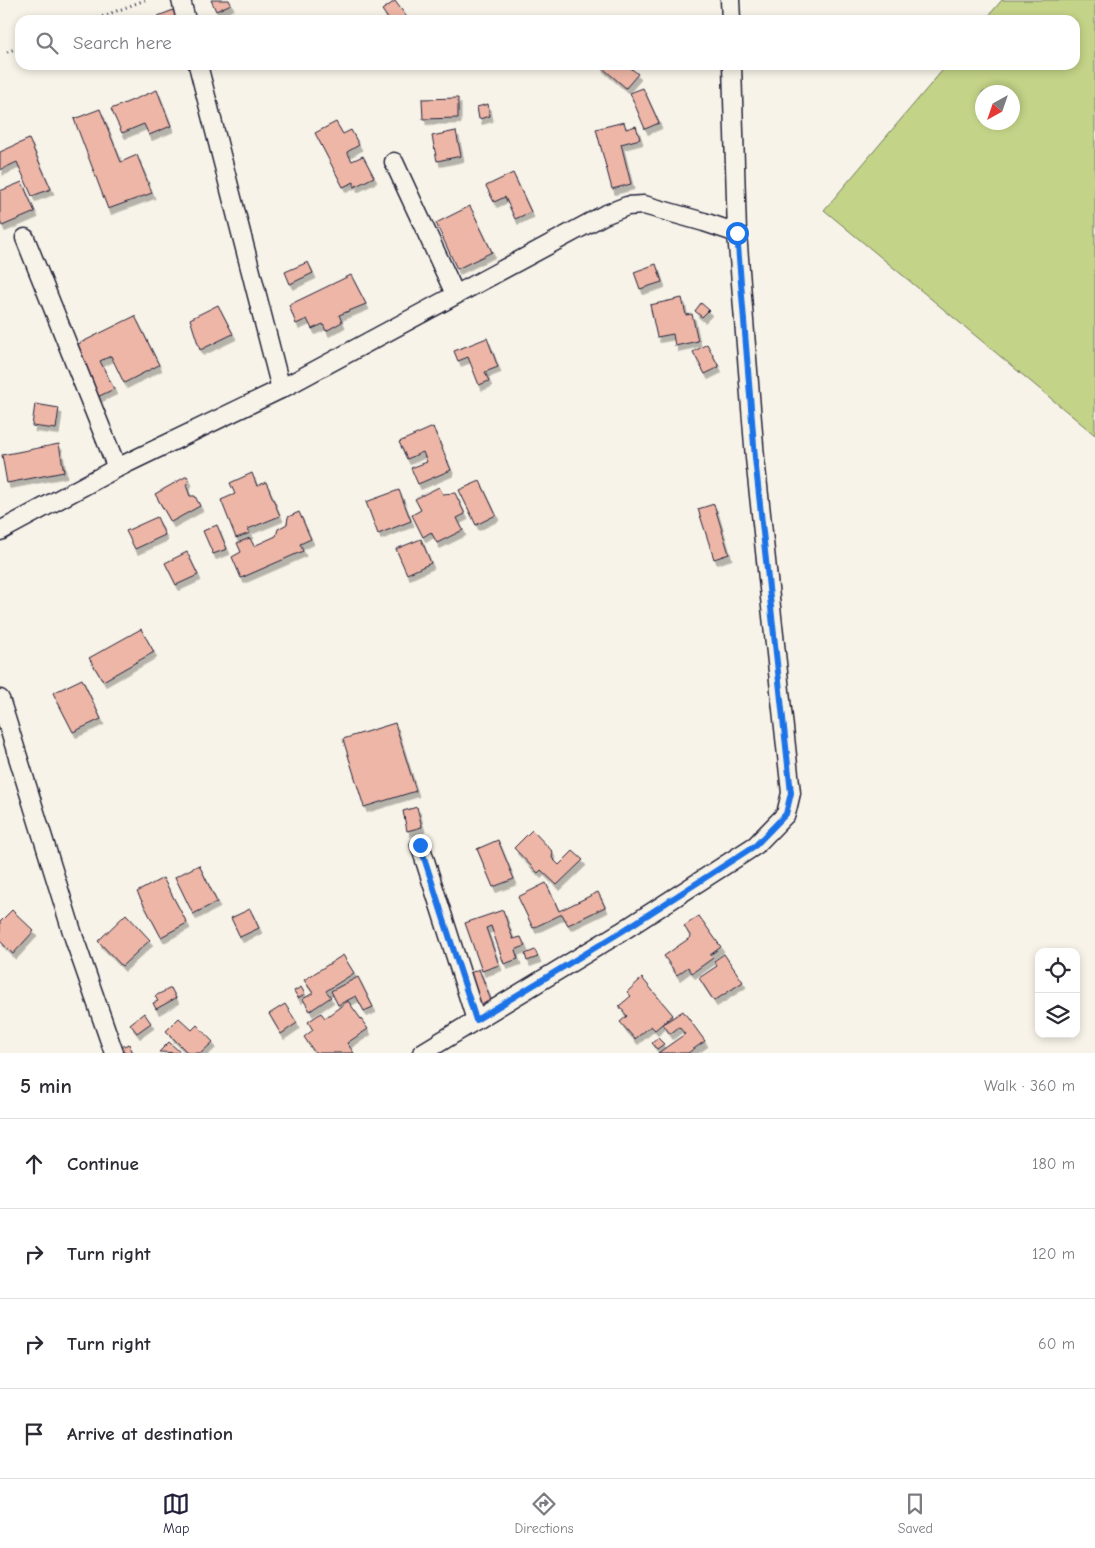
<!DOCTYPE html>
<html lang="en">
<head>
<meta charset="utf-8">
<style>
  body { margin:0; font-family:"Comic Neue",sans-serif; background:#f2f2f3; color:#2b2b33 }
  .controls { position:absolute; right:15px; bottom:15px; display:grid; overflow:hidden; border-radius:10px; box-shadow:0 2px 8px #0003 }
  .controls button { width:45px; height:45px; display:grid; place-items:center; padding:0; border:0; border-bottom:1px solid #e1e1e2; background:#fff; color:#2b2b33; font:25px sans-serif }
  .compass { position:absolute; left:975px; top:85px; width:45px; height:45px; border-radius:50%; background:#fff; box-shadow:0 2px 8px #0003; rotate:220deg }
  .stop { position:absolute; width:15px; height:15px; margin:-11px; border:4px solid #1a73e8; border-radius:50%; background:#fff }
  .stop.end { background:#1a73e8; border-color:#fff; box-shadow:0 1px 5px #0008 }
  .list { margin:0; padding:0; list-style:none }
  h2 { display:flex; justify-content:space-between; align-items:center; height:65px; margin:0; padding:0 20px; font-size:21px }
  h2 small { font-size:16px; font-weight:400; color:#7c7c81 }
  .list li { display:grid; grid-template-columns:32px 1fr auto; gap:15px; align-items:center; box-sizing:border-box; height:90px; padding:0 20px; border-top:1px solid #e1e1e2 }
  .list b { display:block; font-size:19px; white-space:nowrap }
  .list em { font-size:16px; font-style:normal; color:#7c7c81 }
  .icon { flex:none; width:28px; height:28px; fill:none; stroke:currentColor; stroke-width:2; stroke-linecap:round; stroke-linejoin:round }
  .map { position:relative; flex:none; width:1095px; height:1053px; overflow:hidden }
  .search { position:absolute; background:#fff; box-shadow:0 2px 8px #0003; left:15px; right:15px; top:15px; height:55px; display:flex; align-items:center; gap:12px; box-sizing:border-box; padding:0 18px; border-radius:15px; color:#7c7c81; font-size:19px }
  .sheet { height:425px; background:#fff }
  nav { display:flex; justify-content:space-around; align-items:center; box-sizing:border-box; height:70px; border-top:1px solid #e1e1e2; background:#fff; font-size:14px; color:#7c7c81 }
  nav a { display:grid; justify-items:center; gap:2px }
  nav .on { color:#22223b }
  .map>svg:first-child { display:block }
  .green { fill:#c3d387; stroke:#727a61; fill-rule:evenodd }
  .building { fill:#eeb6a6; stroke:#22223b; filter:url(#shadow) }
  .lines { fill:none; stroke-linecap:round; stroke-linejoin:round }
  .minor-casing { stroke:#22223b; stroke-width:21 }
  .path { stroke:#22223b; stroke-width:3; stroke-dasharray:1 4; stroke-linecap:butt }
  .minor { stroke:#f7f3e8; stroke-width:18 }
  .route { stroke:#1a73e8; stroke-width:6 }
</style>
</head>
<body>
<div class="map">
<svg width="1095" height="1053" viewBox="0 0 1095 1053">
  <defs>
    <filter id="shadow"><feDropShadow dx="3" dy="5.5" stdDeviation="0" flood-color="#0004"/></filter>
  </defs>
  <rect width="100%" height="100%" fill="#f7f3e8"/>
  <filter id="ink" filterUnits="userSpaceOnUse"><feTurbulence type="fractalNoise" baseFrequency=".02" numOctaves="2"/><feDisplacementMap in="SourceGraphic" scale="10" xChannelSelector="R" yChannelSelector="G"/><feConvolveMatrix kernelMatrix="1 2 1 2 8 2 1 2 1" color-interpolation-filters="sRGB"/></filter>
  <g filter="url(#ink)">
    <path class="green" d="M1002 0H1095V435L824 210 947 65H1075V20H985ZM982 92H1012V122H982Z"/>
    <g class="building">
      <path d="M211 0H229L231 4 216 11Z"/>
      <path d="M395 1 409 20H389L382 10Z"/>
      <path d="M176 9 181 20H159L158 16Z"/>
      <path d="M599 65H627L638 74 626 88Z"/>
      <path d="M643 88 659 123 645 129 630 93Z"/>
      <path d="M157 90 171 126 149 135 144 124 122 133 111 109Z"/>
      <path d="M458 98V118L423 119 422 99Z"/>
      <path d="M488 104 490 116 479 119 477 107Z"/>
      <path d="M100 109 121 162 137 155 152 193 108 209 74 119Z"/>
      <path d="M336 122 343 134 351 130 359 145 347 152 352 161 363 156 374 177 354 187V182L343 187 315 133Z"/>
      <path d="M624 122 626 129 636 126 640 139 621 144 631 184 612 189 596 129Z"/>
      <path d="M456 131 461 156 437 161 432 136Z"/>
      <path d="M29 139 51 189 32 196 17 162 0 170V152Z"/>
      <path d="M513 173 531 212 515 219 505 197 494 202 486 186Z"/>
      <path d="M22 182 35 212 2 226 0 221V191Z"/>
      <path d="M470 206 492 252 457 269 436 223Z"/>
      <path d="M308 262 313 273 290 284 285 272Z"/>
      <path d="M656 264 662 282 640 289 634 272Z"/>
      <path d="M351 275 366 304 339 315 342 322 326 331 323 324 312 329 307 319 296 324 289 305Z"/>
      <path d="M682 298 686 315 692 314 698 341 675 346 673 334 657 337 650 305Z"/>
      <path d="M701 303 709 310 702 317 695 311Z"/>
      <path d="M218 305 233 334 200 350 190 319Z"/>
      <path d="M135 316 159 365 124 383 111 356 100 361 114 389 89 401 64 351Z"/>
      <path d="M487 338 498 367 485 372 489 381 479 385 468 357 458 361 454 351Z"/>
      <path d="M707 344 719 367 705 374 693 352Z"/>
      <path d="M35 404 59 408 56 429 32 426Z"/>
      <path d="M433 427 451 470 418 484 411 468 427 462 423 452 407 459 399 442Z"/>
      <path d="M59 444 64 472 7 483 2 455Z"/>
      <path d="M252 473 257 486 266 482 280 516 248 529 250 533 236 538 221 500 235 494 230 483Z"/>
      <path d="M187 476 189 480 186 485 190 496H195L200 506 171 522 155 494Z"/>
      <path d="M480 481 496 515 476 525 459 490Z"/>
      <path d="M439 487 443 494 455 493 465 514 457 518 463 530 437 543 431 532 423 537 412 515 421 510 415 499Z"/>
      <path d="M399 490 411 521 378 534 366 502Z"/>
      <path d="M714 504 729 554 714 559 698 509Z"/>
      <path d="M299 512 311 539 300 544 303 551 241 578 232 557 241 552 237 543 250 538 254 546 276 536 278 529 287 524 288 517Z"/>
      <path d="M157 517 165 535 135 549 126 531Z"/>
      <path d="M217 525 227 549 213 554 203 531Z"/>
      <path d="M421 539 431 563 407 574 396 549Z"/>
      <path d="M187 552 198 575 176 585 165 563Z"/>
      <path d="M141 629 154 652 103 681 89 658Z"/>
      <path d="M82 679 101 719 73 732 53 693Z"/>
      <path d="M395 723 416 791 364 807 343 739Z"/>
      <path d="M417 807 422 827 407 831 403 811Z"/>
      <path d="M532 830 553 852 552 858 559 865 573 851 583 860 557 885 541 870 538 873 514 848Z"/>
      <path d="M498 840 514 879 493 887 477 849Z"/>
      <path d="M199 865 217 902 193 914 175 877Z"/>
      <path d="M163 878 187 923 161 937 137 892Z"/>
      <path d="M546 883 559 911 598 892 605 907 568 925 562 914 533 928 518 897Z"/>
      <path d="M250 909 259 928 240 937 231 918Z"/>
      <path d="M12 910 34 931 13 954 0 941V922Z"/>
      <path d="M503 910 513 939 521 937 525 946 515 950 518 959 504 964 491 926 486 928 499 965 482 971 465 923Z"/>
      <path d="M126 914 150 940 122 966 98 941Z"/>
      <path d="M699 916 721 947 710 955 713 958 692 973 688 967 677 975 664 956 691 937 684 926Z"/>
      <path d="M535 950 538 957 527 961 525 954Z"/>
      <path d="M724 954 743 982 714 1001 699 978 717 966 714 961Z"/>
      <path d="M343 955 354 973 326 991 331 997 310 1011 303 999 313 993 304 980Z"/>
      <path d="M479 969 492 1003 479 1009 466 975Z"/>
      <path d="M358 977 373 1007 364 1011 356 996 338 1005 331 991Z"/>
      <path d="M642 978 673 1015 655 1030 651 1026 635 1039 620 1022 627 1016 619 1006 631 996 627 992Z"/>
      <path d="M301 987 305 994 298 998 294 991Z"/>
      <path d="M171 988 176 998 156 1009 153 1003 158 1001 155 996Z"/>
      <path d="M348 1001 368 1029 347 1043 354 1053H315L304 1037 313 1030 308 1022 321 1013 325 1018Z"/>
      <path d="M285 1004 297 1023 281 1034 269 1014Z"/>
      <path d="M683 1011 705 1041 688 1053H658L685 1034 679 1027 670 1034 663 1024Z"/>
      <path d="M144 1013 151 1023 137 1033 130 1024Z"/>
      <path d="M179 1018 192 1030 197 1025 213 1042 201 1053H188L166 1031Z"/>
      <path d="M658 1038 664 1044 657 1049 652 1043Z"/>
      <path d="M169 1042 181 1053 159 1052Z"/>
      <path d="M129 1044 133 1053H124L121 1047Z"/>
    </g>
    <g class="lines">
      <g class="minor-casing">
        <g id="minor">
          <path d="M181 0 186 20"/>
          <path d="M730 0 731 20"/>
          <path d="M198 65 281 389"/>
          <path d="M394 162 455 294"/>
          <path d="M25 238 117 468"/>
          <path d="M0 531 117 468 281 389 604 215 627 206 644 205 704 222 737 233"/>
          <path d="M0 699 74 938 114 1053"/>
          <path d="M420 845 476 1020"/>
          <path d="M422 1053 621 932 756 845 786 814 791 793 755 458 737 233 732 65"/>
        </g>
      </g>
      <g class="path">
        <path d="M93 20 145 0"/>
        <path d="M7 52 20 47"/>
      </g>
      <use href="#minor" class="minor"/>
    </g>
  </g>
  <g class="lines" filter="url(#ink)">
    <path class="route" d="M420 845 476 1020 621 932 756 845 786 814 791 793 755 458 737 233"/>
  </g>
</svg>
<div class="controls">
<button><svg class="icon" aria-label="locate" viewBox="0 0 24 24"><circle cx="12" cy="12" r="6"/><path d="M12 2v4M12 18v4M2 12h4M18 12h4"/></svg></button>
<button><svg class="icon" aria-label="layers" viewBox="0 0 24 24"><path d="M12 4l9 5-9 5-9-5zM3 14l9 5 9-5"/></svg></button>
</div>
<svg class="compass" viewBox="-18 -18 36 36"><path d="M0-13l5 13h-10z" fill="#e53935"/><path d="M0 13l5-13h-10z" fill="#7c7c81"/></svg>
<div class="stop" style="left:737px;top:233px"></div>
<div class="stop end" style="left:420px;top:845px"></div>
<div class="search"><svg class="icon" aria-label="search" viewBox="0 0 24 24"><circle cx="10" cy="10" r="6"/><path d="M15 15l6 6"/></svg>Search here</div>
</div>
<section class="sheet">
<h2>5 min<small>Walk · 360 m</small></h2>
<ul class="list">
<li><svg class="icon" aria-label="ahead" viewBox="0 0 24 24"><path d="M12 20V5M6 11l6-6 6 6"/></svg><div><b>Continue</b></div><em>180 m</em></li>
<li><svg class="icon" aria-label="right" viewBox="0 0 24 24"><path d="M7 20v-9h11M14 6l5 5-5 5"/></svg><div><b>Turn right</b></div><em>120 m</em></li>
<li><svg class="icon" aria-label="right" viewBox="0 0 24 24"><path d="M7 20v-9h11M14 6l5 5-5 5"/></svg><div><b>Turn right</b></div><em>60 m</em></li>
<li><svg class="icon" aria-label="arrive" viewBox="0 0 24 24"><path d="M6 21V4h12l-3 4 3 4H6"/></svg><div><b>Arrive at destination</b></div></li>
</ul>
</section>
<nav>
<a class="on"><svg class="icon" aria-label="map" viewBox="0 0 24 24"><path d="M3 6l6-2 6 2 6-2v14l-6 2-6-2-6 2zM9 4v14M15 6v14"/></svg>Map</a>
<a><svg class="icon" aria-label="directions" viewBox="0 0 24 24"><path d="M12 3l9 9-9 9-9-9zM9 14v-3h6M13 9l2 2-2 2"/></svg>Directions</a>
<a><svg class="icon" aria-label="saved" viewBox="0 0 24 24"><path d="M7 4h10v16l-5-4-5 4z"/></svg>Saved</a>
</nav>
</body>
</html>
